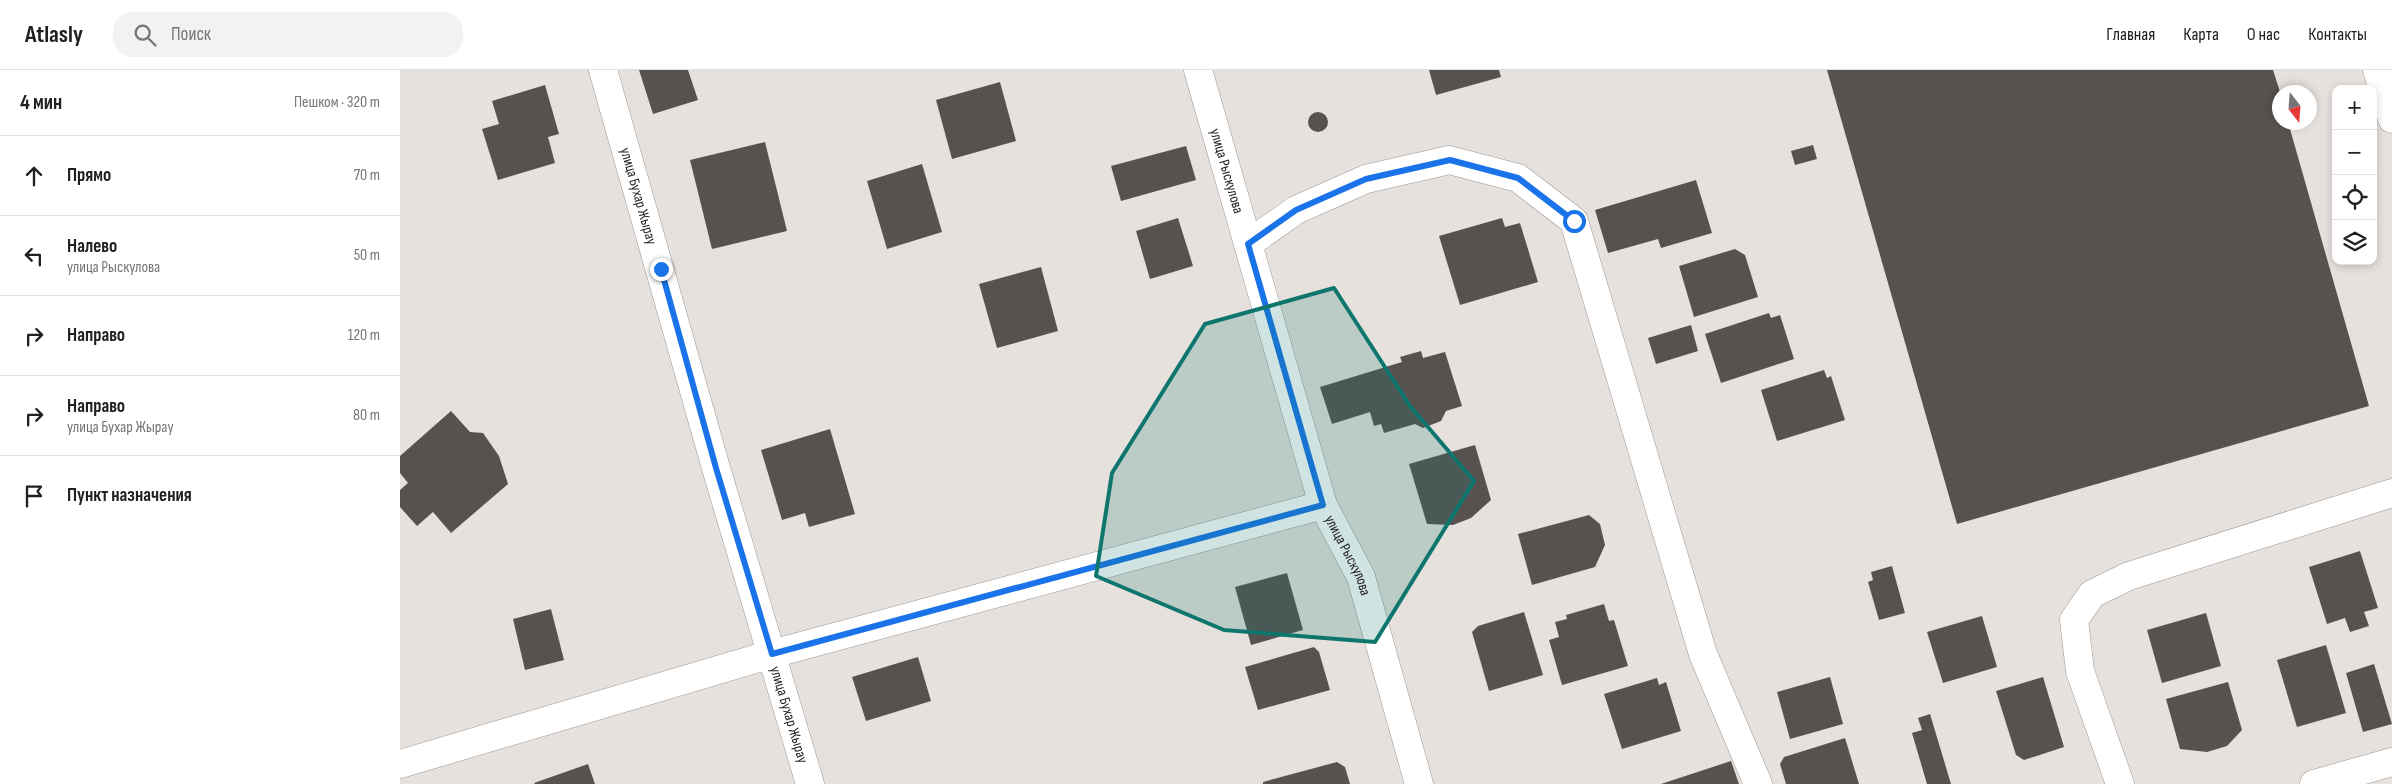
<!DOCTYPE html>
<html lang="ru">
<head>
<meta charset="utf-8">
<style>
  body { margin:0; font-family:"Sofia Sans Condensed",sans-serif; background:#f2f2f2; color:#202124 }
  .controls { position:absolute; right:15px; top:15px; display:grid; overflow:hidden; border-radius:10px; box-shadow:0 2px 8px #0003 }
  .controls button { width:45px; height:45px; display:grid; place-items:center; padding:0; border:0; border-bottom:1px solid #e0e0e0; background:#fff; color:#202124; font:25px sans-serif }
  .compass { position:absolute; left:1872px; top:15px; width:45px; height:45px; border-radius:50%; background:#fff; box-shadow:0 2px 8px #0003; rotate:163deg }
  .stop { position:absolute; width:15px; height:15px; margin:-11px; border:4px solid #1a73e8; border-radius:50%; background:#fff }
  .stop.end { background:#1a73e8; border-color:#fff; box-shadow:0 1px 5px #0008 }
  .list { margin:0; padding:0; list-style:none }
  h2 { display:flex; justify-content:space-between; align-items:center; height:65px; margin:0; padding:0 20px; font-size:21px }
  h2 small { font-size:16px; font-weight:400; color:#757577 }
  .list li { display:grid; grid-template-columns:32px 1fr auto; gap:15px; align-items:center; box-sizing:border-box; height:80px; padding:0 20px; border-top:1px solid #e0e0e0 }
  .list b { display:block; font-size:19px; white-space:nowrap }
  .list p { margin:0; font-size:16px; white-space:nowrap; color:#757577 }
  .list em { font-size:16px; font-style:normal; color:#757577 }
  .icon { flex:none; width:28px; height:28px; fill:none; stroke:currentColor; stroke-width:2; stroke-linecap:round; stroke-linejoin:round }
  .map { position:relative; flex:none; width:1992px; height:714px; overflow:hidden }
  header { display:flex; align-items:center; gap:30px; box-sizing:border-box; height:70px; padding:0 25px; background:#fff; border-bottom:1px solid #e0e0e0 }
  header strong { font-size:24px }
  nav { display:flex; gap:28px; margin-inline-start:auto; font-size:18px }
  .search { width:350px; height:45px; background:#f2f2f2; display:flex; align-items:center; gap:12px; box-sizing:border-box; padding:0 18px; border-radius:20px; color:#757577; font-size:19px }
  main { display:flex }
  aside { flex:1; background:#fff }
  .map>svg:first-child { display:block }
  .building { fill:#575250 }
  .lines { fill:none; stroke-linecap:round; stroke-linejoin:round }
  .street-casing { stroke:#9c9794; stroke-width:29 }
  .street { stroke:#fff; stroke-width:28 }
  .route { stroke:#1a73e8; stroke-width:6 }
  .marked { fill:#0f766e; fill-opacity:0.2; stroke:#0f766e; stroke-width:4; stroke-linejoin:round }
  .labels { text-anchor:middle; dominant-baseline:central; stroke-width:5; stroke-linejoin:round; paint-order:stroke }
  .street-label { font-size:15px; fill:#201d1c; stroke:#e7e1de }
</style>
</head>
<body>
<header>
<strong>Atlasly</strong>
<div class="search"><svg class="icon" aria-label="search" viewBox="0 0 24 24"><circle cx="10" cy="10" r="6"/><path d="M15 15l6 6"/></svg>Поиск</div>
<nav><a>Главная</a><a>Карта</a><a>О нас</a><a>Контакты</a></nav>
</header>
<main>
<aside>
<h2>4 мин<small>Пешком · 320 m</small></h2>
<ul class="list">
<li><svg class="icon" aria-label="ahead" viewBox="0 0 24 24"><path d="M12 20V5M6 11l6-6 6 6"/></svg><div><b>Прямо</b></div><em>70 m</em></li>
<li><svg class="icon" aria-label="left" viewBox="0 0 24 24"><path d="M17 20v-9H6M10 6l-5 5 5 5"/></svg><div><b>Налево</b><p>улица Рыскулова</p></div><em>50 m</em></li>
<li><svg class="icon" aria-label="right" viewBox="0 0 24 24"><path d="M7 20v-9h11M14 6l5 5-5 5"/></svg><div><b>Направо</b></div><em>120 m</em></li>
<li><svg class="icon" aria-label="right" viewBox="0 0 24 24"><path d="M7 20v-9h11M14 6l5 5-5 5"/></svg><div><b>Направо</b><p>улица Бухар Жырау</p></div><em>80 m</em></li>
<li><svg class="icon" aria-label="arrive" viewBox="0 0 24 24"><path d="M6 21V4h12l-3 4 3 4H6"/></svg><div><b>Пункт назначения</b></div></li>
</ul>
</aside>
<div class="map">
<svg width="1992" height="714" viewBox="0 0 1992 714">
  <rect width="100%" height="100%" fill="#e7e1de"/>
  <g class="building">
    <path d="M239 0H288L298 30 253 44Z"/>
    <path d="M1029 0H1099L1101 7 1036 25Z"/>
    <path d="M1427 0H1873L1880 22V52H1888L1969 336 1557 454Z"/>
    <path d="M600 12 616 71 552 89 536 30Z"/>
    <path d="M145 15 159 64 148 67 155 93 98 110 82 59 99 54 92 31Z"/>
    <circle cx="918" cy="52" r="10"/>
    <path d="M365 72 387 161 312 179 290 90Z"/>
    <path d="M1413 75 1417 89 1395 95 1391 81Z"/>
    <path d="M786 76 796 110 721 131 711 96Z"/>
    <path d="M522 94 542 162 487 179 467 111Z"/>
    <path d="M1296 110 1312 163 1261 178 1258 169 1208 183 1195 140Z"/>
    <path d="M778 148 793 196 750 209 736 161Z"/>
    <path d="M1102 148 1105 157 1120 153 1138 212 1060 235 1039 166Z"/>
    <path d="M1335 179 1345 185 1358 227 1294 247 1279 196Z"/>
    <path d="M641 197 658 261 597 278 579 214Z"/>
    <path d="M1369 243 1371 248 1380 245 1394 289 1321 313 1305 264Z"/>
    <path d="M1291 255 1298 281 1256 294 1248 268Z"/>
    <path d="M1021 281 1023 288 1045 282 1062 336 1046 341 1041 351 1023 358 1015 354 984 363 981 354 974 356 970 342 932 354 920 317 1002 292 1000 287Z"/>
    <path d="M1424 300 1427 308 1431 306 1445 350 1377 371 1361 320Z"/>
    <path d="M51 341 70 362 83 363 99 386 108 414 51 463 33 442 17 456 0 437V420L8 413 0 403V386Z"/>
    <path d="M430 359 455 444 409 457 405 443 382 450 361 380Z"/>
    <path d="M1075 375 1091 430 1071 448 1053 455 1027 454 1009 394Z"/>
    <path d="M1189 445 1200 454 1205 475 1195 497 1132 515 1118 464Z"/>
    <path d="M1960 481 1978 538 1964 542 1969 556 1950 562 1945 548 1927 554 1909 497Z"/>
    <path d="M1492 496 1505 543 1479 550 1468 512 1473 510 1471 502Z"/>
    <path d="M887 503 903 560 851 575 835 517Z"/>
    <path d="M1204 534 1209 551 1214 550 1228 596 1162 615 1149 570 1159 567 1155 552 1167 549 1166 545Z"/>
    <path d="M151 539 164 590 125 600 113 549Z"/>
    <path d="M1124 542 1143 605 1089 621 1072 562 1078 556Z"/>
    <path d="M1806 543 1821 596 1762 613 1747 560Z"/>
    <path d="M1582 546 1597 597 1543 613 1527 562Z"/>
    <path d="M1926 575 1946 643 1897 657 1877 590Z"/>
    <path d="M914 577 919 582 930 620 858 640 845 597Z"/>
    <path d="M518 587 531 631 466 651 452 607Z"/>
    <path d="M1974 594 1992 654 1963 662 1946 603Z"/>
    <path d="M1430 607 1443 654 1390 669 1377 622Z"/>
    <path d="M1643 607 1664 677 1624 690 1616 685 1596 621Z"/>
    <path d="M1257 608 1259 615 1266 612 1281 661 1222 679 1204 624Z"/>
    <path d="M1828 612 1842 660 1827 676 1807 682 1780 679 1766 629Z"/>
    <path d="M1530 644 1551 714H1527L1512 663 1522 660 1518 648Z"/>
    <path d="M1445 668 1459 714H1386L1380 694 1384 687Z"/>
    <path d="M1331 691 1339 714H1261Z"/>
    <path d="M937 692 945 697 950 714H863V712Z"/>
    <path d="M188 694 195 714H135L134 713Z"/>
  </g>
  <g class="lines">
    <g class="street-casing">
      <g id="street">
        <path id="s1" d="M203 0 316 398 410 714"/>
        <path id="s2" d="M798 0 923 435 961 507 1019 714"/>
        <path d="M1977 0 1992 49"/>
        <path d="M848 174 896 140 966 109 1049 90 1118 108 1174 151 1303 584 1358 714"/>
        <path d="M0 694 372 584 923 435"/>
        <path d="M1720 714 1680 601 1674 550 1692 524 1729 506 1992 423"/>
        <path d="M1914 714 1992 692"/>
      </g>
    </g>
    <use href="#street" class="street"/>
  </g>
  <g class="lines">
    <path class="route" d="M261 199 316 398 372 584 923 435 848 174 896 140 966 109 1050 90 1118 108 1174 151"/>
  </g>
  <path class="marked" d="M934 218 1010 336 1074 411 975 572 824 560 696 506 712 403 805 254Z"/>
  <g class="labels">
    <g class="street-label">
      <text stroke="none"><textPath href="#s2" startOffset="105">улица Рыскулова</textPath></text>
      <text stroke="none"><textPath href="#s1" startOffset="131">улица Бухар Жырау</textPath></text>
      <text stroke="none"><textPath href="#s2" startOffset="509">улица Рыскулова</textPath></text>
      <text stroke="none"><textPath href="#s1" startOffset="671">улица Бухар Жырау</textPath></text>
    </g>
  </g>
</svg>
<div class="controls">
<button>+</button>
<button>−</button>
<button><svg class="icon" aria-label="locate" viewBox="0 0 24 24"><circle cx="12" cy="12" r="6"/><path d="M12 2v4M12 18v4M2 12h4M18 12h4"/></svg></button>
<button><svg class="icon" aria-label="layers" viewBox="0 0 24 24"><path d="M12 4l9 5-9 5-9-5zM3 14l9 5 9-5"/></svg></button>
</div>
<svg class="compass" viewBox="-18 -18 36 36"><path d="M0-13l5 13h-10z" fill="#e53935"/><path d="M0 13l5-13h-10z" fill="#757577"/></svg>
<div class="stop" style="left:1174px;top:151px"></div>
<div class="stop end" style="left:261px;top:199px"></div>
</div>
</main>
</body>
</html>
